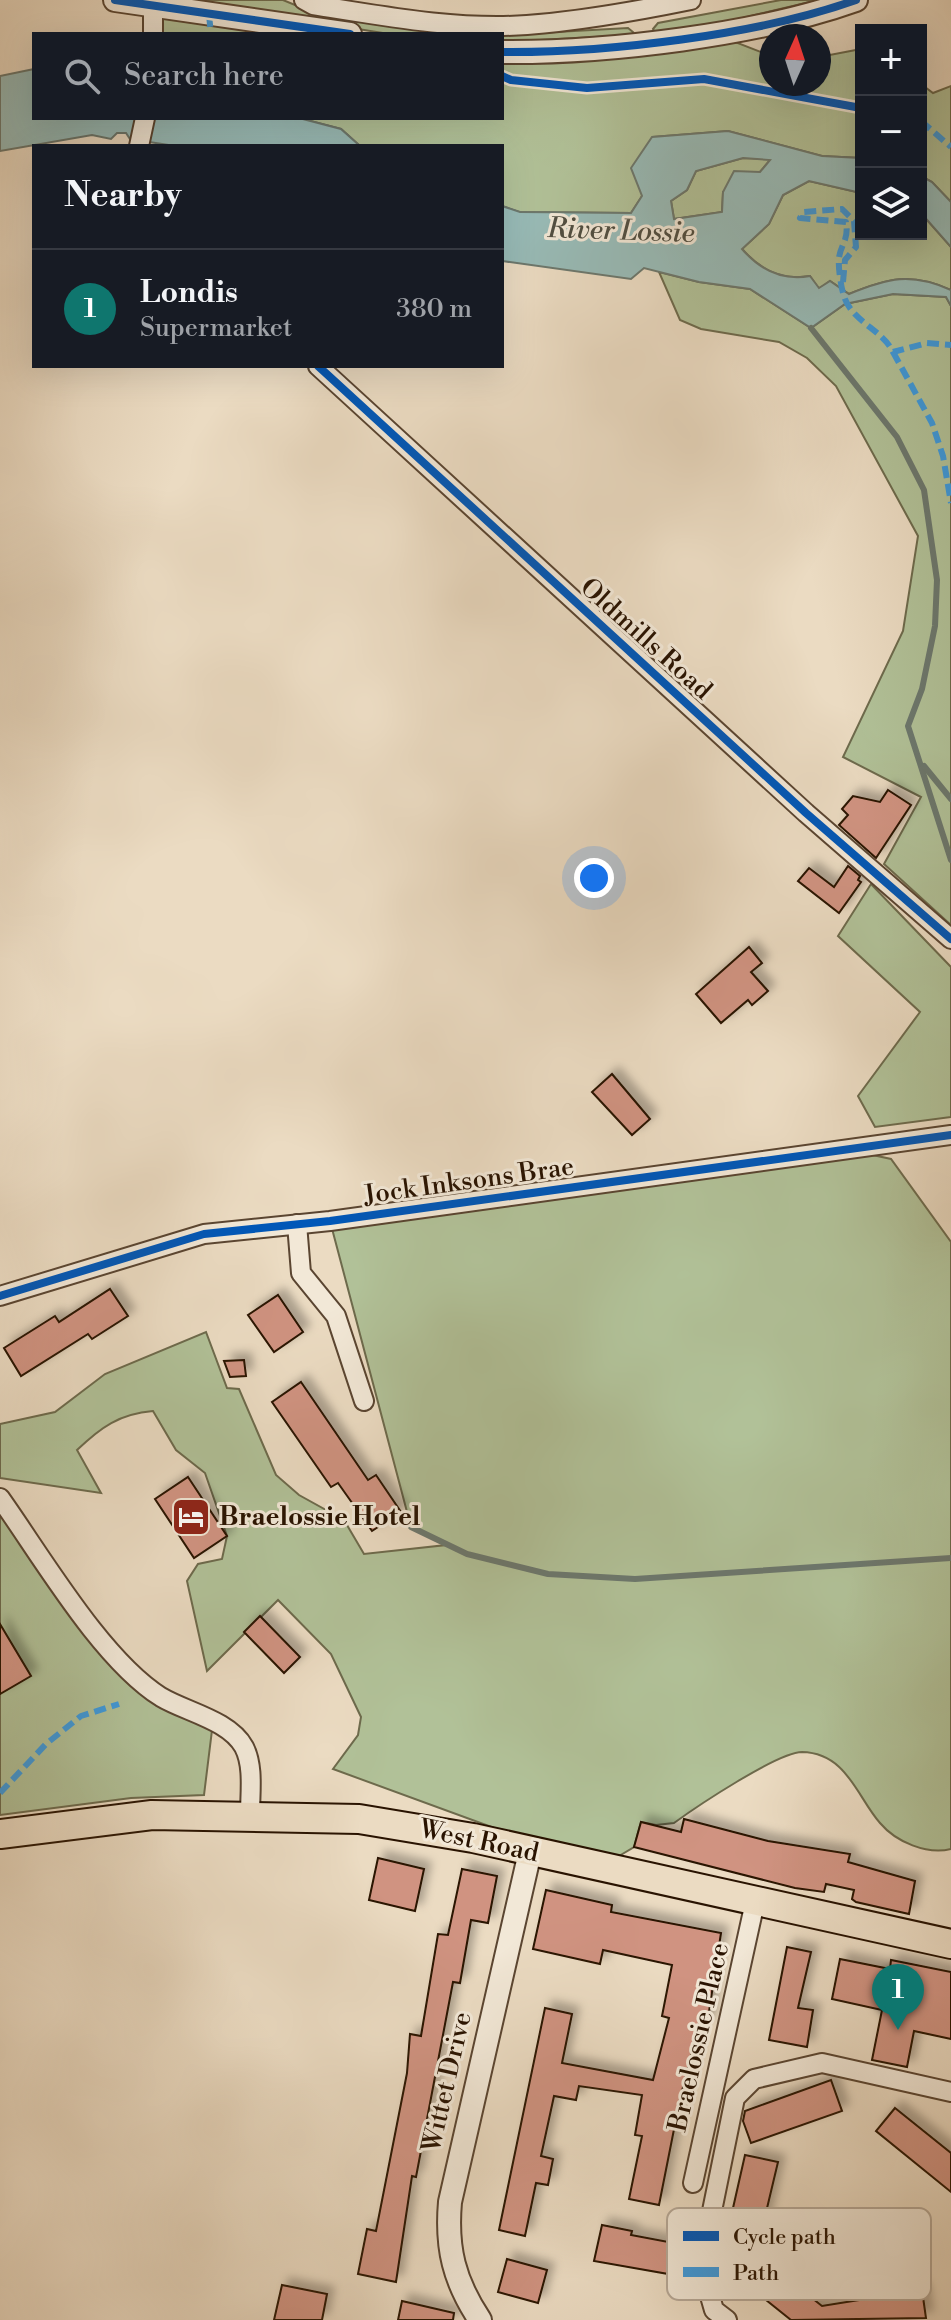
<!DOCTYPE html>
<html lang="en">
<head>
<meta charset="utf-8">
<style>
  body { margin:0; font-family:"Libre Bodoni",serif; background:#242831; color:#f1f3f6 }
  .controls { position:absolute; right:24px; top:24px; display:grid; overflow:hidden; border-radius:0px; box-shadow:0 8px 32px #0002 }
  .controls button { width:72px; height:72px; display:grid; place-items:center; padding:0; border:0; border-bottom:2px solid #363941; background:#171b24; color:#f1f3f6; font:40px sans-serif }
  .compass { position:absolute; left:759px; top:24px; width:72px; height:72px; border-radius:50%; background:#171b24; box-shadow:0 8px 32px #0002; rotate:3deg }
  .you { position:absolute; left:594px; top:878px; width:28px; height:28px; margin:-20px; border:6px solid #fff; border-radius:50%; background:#1a73e8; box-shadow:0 0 0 12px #1a73e833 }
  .badge { display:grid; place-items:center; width:52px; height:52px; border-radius:50%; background:#0f766e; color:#fff; font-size:26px; font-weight:700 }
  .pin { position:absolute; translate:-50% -66px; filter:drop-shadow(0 2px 4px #0008) }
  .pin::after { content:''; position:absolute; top:42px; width:28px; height:24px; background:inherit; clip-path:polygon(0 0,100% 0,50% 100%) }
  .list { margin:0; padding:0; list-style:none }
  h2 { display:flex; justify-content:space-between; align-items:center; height:104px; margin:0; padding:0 32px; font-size:34px }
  h2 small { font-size:26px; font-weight:400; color:#9ea1a6 }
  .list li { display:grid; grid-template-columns:52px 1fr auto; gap:24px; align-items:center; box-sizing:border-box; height:120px; padding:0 32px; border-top:2px solid #363941 }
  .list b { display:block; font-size:30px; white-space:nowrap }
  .list p { margin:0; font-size:26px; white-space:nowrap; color:#9ea1a6 }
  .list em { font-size:26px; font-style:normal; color:#9ea1a6 }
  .icon { flex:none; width:44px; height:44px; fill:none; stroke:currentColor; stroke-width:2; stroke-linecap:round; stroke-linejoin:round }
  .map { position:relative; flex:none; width:951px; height:2320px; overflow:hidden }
  .search { position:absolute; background:#171b24; box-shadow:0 8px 32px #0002; left:32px; top:32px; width:472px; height:88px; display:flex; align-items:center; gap:20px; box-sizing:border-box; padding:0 28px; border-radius:0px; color:#9ea1a6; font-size:30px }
  .panel { position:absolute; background:#171b24; box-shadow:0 8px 32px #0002; left:32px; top:144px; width:472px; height:224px; border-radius:0px }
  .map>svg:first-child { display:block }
  .green { fill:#b1c198; stroke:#6d6a4c; stroke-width:2 }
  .water { fill:#98bbb7; stroke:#6c786e; stroke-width:2; fill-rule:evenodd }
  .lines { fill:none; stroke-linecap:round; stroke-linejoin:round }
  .stream { stroke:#6c786e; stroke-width:6 }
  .building { fill:#d09381; stroke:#291301; stroke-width:2; filter:url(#shadow) }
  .minor-casing { stroke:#5a4531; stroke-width:22 }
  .tertiary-casing { stroke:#5a4531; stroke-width:26 }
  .trunk-casing { stroke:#291301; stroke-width:32 }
  .minor { stroke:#f2e8d7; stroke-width:18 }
  .tertiary { stroke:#f2e8d7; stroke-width:22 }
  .trunk { stroke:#ebdbc2; stroke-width:28 }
  .quiet { stroke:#3d9add; stroke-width:6; stroke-dasharray:12 6; stroke-linecap:butt }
  .cycleway-casing { stroke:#f2e8d7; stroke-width:13 }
  .cycleway { stroke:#0057b8; stroke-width:8 }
  .labels { text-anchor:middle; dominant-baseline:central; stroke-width:6; stroke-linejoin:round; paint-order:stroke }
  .street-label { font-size:26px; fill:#291301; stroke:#f2e8d7 }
  .poi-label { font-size:26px; font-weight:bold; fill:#291301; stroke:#f2e8d7; text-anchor:start }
  .water-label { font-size:28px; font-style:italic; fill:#504e41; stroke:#f2e8d7 }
  .key { fill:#f2e8d7; stroke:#b6a897; stroke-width:2 }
  .key-label { font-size:22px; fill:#291301 }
</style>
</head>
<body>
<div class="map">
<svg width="951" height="2320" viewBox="0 0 951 2320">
  <defs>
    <filter id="shadow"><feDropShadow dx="7" dy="-7" stdDeviation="4" flood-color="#0004"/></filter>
  </defs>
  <rect width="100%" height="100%" fill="#ebdbc2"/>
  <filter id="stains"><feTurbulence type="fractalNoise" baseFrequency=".0025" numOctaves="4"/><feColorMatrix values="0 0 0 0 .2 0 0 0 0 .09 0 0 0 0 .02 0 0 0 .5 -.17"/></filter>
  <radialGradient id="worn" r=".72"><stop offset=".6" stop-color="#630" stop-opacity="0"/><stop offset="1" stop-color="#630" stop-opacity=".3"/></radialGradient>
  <g class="green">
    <path d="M201 0H283L312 12 474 31 538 33 628 28 633 32 632 35 502 42V34H389L203 4Z"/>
    <path d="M781 0H818L705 27 655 33 653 29 658 23Z"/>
    <path d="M153 8 350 34H154Z"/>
    <path d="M712 33 771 56V84H819V57L861 49V158L822 156 728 131 653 137 642 196 631 213 519 212 502 206V146H360L341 129 299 118H502V52Z"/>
    <path d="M921 84 933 93 951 86V202L932 182 921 176Z"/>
    <path d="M743 158 771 159 760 172 723 192 722 212 674 219 671 201 687 190 696 171Z"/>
    <path d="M809 181 861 193V234H921V213L951 247V290C911 272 888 278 849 294L830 281 819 289 810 276C781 281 761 270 742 249L769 224 783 195Z"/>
    <path d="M659 272 699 282 750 289 811 328 845 304 893 294 946 297 951 306V925L884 864 921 797 843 757 903 631 918 536 836 386 807 358 779 342 701 329 680 320Z"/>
    <path d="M871 884 951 967V1117L875 1127 858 1096 920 1012 838 936Z"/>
    <path d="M845 1149 891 1159 951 1242V1849C927 1855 896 1842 880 1823 857 1797 847 1753 802 1752 778 1752 696 1807 674 1823L656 1825 641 1822 634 1847 619 1856 497 1829 333 1769 358 1735 361 1717 331 1654 278 1600 207 1671 187 1581 198 1564 222 1559 227 1536 205 1473 176 1450 153 1411C119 1414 101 1427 77 1450L101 1493 0 1478V1424L55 1412 105 1374 206 1332 227 1388 239 1389 276 1475 299 1495 344 1520 364 1554 446 1545 411 1527 330 1221Z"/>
    <path d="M0 1498 110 1651 213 1722 204 1795 131 1798 0 1815Z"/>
  </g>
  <g class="water">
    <path d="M34 69V118H299L341 129 360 146H175L130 139 126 133H117L111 139 92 135 0 151V76Z"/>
    <path d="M728 131 822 156 861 158V193L809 181 783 195 769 224 742 249C760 270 782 281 810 276L819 288 830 281 849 294C888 278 911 272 951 290V306L946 297 893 294 845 304 811 328 750 289 699 282 644 268 631 279 502 261V206L520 212 631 213 642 196 631 168 652 137ZM743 158 770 160 760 172 734 171 723 192 722 212 674 219 671 201 687 190 696 171Z"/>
    <path d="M921 176 932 182 951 202V247L921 213Z"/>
  </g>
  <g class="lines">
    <g class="stream">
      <path d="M811 328 897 437 924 490 937 580 935 626 922 689 908 726 951 860"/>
      <path d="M924 766 951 799"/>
      <path d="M411 1527 467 1554 548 1574 635 1579 951 1558"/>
    </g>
  </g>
  <g class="building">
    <path d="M888 790 911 805 876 858 839 825 848 815 842 809 853 796 880 802Z"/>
    <path d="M848 866 860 876 858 880 861 882 839 913 798 881 809 868 834 887Z"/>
    <path d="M749 947 762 963 751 972 768 991 752 1005 748 1000 721 1023 696 994Z"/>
    <path d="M612 1074 650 1119 632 1135 592 1092Z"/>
    <path d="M110 1289 128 1316 92 1339 88 1334 21 1376 4 1348 55 1316 59 1322Z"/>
    <path d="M278 1295 303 1332 274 1352 248 1315Z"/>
    <path d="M244 1360 246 1376 230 1377 224 1361Z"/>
    <path d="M301 1382 368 1480 376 1475 401 1512 372 1531 338 1483 331 1487 272 1402Z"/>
    <path d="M188 1477 227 1536 194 1558 155 1499Z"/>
    <path d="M260 1616 300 1657 284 1673 244 1632Z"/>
    <path d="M0 1624 31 1676 0 1694Z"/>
    <path d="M684 1819 768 1841 850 1854 848 1862 915 1881 909 1914 856 1902 852 1899 854 1890 826 1884 824 1892 795 1888 634 1847 641 1822 681 1832Z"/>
    <path d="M378 1858 424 1869 415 1911 369 1900Z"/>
    <path d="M462 1869 497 1876 488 1923 471 1920 460 1983 453 1982 416 2177 412 2176 396 2282 358 2274 367 2229 376 2231 407 2073 410 2034 421 2036 438 1934 448 1935Z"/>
    <path d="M546 1890 612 1905 611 1912 721 1933 707 2025 699 2024 680 2099 659 2205 629 2199 642 2136 635 2135 642 2095 579 2086 576 2100 554 2096 541 2156 553 2159 548 2185 536 2183 525 2236 499 2230 545 2008 572 2014 562 2063 653 2080 669 2018 662 2016 672 1965 603 1950 600 1964 533 1949Z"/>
    <path d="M787 1947 811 1952 798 2008 813 2010 807 2047 769 2040Z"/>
    <path d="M840 1959 890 1969 891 1960 951 1972V2039L914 2031 907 2067 872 2060 882 2010 832 1999Z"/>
    <path d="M831 2080 842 2111 751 2143 743 2121 745 2111Z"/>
    <path d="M895 2108 951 2153V2192L876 2131Z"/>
    <path d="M745 2155 778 2162 758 2246 726 2239Z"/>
    <path d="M602 2225 632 2231 631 2235 679 2244 674 2275 594 2261Z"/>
    <path d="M755 2253 822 2306 922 2290 926 2318 791 2320 736 2276Z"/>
    <path d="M507 2259 547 2270 538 2303 498 2292Z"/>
    <path d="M282 2285 327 2294 322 2320H274Z"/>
    <path d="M402 2301 454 2313 453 2320H398Z"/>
  </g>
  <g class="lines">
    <g class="minor-casing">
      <g id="minor">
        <path d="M304 0 313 5C383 16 456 30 527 25 582 21 637 11 691 0"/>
        <path d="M153 34V8"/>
        <path d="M139 146 145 118"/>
        <path d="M318 366 806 813 951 939"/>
        <path d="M297 1224 301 1273 336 1316 364 1401"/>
        <path d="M0 1296 204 1234 330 1221 951 1135"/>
        <path d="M0 1498C42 1557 101 1659 161 1697 186 1712 229 1720 244 1747 254 1766 250 1793 250 1814"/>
        <path d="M693 2183 755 1902"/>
        <path d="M727 2320 714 2310 701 2265 735 2098 754 2079 822 2063 951 2092"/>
      </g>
    </g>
    <g class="tertiary-casing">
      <g id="tertiary">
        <path d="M115 0 350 34"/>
        <path d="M502 52C607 53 758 35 856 0"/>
        <path d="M480 2320C454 2281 446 2248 450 2202L530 1852"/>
      </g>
    </g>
    <g class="trunk-casing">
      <path id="trunk" d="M0 1834 152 1815 359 1819 473 1838 951 1944"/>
    </g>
    <use href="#minor" class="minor"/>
    <use href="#tertiary" class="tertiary"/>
    <use href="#trunk" class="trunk"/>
    <g class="quiet">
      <path d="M209 15 211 34"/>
      <path d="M921 121 951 147"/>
      <path d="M843 282 845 260 856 247 854 221 842 209 804 212 800 218 846 222C849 241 841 243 839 258 838 267 841 288 844 296 851 321 883 330 893 352L927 343 951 345"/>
      <path d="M893 352 932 423 943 456 951 503"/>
      <path d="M0 1793 46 1744 81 1716 119 1704"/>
    </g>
    <g class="cycleway-casing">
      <g id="cycleway">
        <path d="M115 0 350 34"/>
        <path d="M502 52C607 53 758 35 856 0"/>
        <path d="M502 76 511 80 587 88 704 79 861 108"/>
        <path d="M318 366 806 813 951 939"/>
        <path d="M0 1296 204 1234 330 1221 951 1135"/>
      </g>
    </g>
    <use href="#cycleway" class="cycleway"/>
  </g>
  <defs>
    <g id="hotel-square" transform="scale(2)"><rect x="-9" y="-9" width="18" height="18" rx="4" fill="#8f2418" stroke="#f2e8d7"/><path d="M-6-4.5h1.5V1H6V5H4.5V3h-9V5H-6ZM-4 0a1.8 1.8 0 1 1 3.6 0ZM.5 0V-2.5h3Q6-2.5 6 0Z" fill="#fff"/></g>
  </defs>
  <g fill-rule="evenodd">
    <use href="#hotel-square" x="191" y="1517"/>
  </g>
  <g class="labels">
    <g class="street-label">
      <text transform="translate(646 639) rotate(42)">Oldmills Road</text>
      <text transform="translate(469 1181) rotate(-8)">Jock Inksons Brae</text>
      <text transform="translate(479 1841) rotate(12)">West Road</text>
      <text transform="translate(699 2037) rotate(-77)">Braelossie Place</text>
      <text transform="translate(447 2082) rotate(-77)">Wittet Drive</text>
    </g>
    <g class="poi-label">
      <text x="219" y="1517">Braelossie Hotel</text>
    </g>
    <g class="water-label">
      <text transform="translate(621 231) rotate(2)">River Lossie</text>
    </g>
  </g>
  <rect x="667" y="2208" width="264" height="92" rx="12" class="key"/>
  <rect x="683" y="2231" width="36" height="10" fill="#0057b8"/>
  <rect x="683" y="2267" width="36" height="10" fill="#3d9add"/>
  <g class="key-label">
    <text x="733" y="2244">Cycle path</text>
    <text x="733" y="2280">Path</text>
  </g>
  <rect width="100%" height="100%" filter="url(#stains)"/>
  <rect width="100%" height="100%" fill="url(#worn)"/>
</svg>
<div class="controls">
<button>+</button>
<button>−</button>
<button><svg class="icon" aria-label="layers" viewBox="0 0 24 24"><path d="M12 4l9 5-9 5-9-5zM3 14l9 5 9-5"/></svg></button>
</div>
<svg class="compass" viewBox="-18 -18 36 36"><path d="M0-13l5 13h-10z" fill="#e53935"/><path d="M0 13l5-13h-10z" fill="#9ea1a6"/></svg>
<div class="you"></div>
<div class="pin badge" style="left:898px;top:2030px">1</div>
<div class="search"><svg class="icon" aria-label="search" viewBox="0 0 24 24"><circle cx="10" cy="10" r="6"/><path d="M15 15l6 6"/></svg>Search here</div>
<section class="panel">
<h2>Nearby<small></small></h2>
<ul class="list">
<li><span class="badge">1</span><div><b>Londis</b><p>Supermarket</p></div><em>380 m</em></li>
</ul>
</section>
</div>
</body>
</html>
